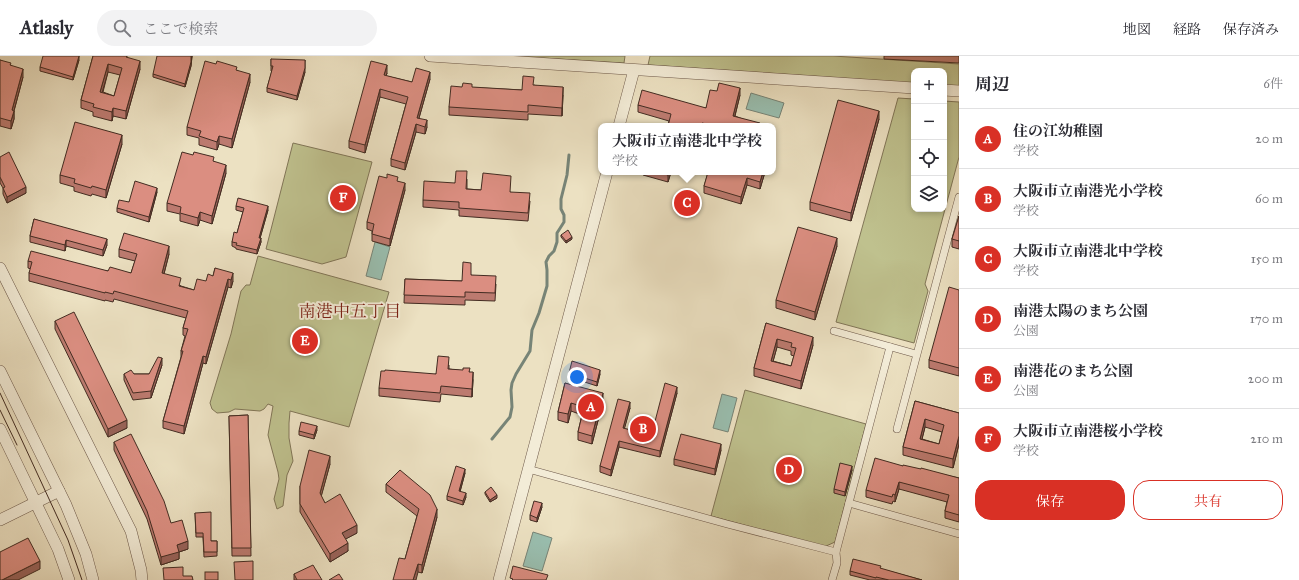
<!DOCTYPE html>
<html lang="ja">
<head>
<meta charset="utf-8">
<style>
  body { margin:0; font-family:"IM FELL Great Primer","Noto Serif JP",serif; background:#f2f2f3; color:#2b2b33 }
  .controls { position:absolute; right:12px; top:12px; display:grid; overflow:hidden; border-radius:8px; box-shadow:0 2px 6px #0003 }
  .controls button { width:36px; height:36px; display:grid; place-items:center; padding:0; border:0; border-bottom:1px solid #e1e1e2; background:#fff; color:#2b2b33; font:20px sans-serif }
  .you { position:absolute; left:577px; top:321px; width:14px; height:14px; margin:-10px; border:3px solid #fff; border-radius:50%; background:#1a73e8; box-shadow:0 0 0 6px #1a73e833 }
  .badge { display:grid; place-items:center; width:26px; height:26px; border-radius:50%; background:#d93025; color:#fff; font-size:13px; font-weight:700 }
  .pin { position:absolute; translate:-50% -50%; border:2px solid #fff; box-shadow:0 1px 4px #0006 }
  .popup { position:absolute; left:598px; top:67px; width:178px; height:52px; box-sizing:border-box; display:grid; place-content:center; border-radius:8px; background:#fff; filter:drop-shadow(0 1px 3px #0005); font-size:13px; white-space:nowrap; color:#7c7c81 }
  .popup b { font-size:15px; color:#2b2b33 }
  .popup::after { content:''; position:absolute; left:50%; top:100%; margin-left:-8px; border:8px solid transparent; border-top-color:#fff }
  .list { margin:0; padding:0; list-style:none }
  h2 { display:flex; justify-content:space-between; align-items:center; height:52px; margin:0; padding:0 16px; font-size:17px }
  h2 small { font-size:13px; font-weight:400; color:#7c7c81 }
  .list li { display:grid; grid-template-columns:26px 1fr auto; gap:12px; align-items:center; box-sizing:border-box; height:60px; padding:0 16px; border-top:1px solid #e1e1e2 }
  .list b { display:block; font-size:15px; white-space:nowrap }
  .list p { margin:0; font-size:13px; white-space:nowrap; color:#7c7c81 }
  .list em { font-size:13px; font-style:normal; color:#7c7c81 }
  .actions { display:flex; gap:8px; padding:12px 16px }
  .actions a { flex:1; padding:9px 0; border:1px solid #d93025; border-radius:16px; text-align:center; font-size:14px; color:#d93025 }
  .actions .main { background:#d93025; color:#fff }
  .icon { flex:none; width:22px; height:22px; fill:none; stroke:currentColor; stroke-width:2; stroke-linecap:round; stroke-linejoin:round }
  .map { position:relative; flex:none; width:959px; height:524px; overflow:hidden }
  header { display:flex; align-items:center; gap:24px; box-sizing:border-box; height:56px; padding:0 20px; background:#fff; border-bottom:1px solid #e1e1e2 }
  header strong { font-size:19px }
  nav { display:flex; gap:22px; margin-inline-start:auto; font-size:14px }
  .search { width:280px; height:36px; background:#f2f2f3; display:flex; align-items:center; gap:10px; box-sizing:border-box; padding:0 14px; border-radius:22px; color:#7c7c81; font-size:15px }
  main { display:flex }
  aside { flex:1; background:#fff }
  .map>svg:first-child { display:block }
  .green { fill:#bfc18e; stroke:#817658 }
  .water { fill:#99beaf; stroke:#778477 }
  .lines { fill:none; stroke-linecap:round; stroke-linejoin:round }
  .stream { stroke:#778477; stroke-width:3 }
  .pedestrian-casing { stroke:#6d594a; stroke-width:8 }
  .tertiary-casing { stroke:#6d594a; stroke-width:12 }
  .pedestrian { stroke:#f3ecd7; stroke-width:7 }
  .tertiary { stroke:#f3ecd7; stroke-width:11 }
  .tram { stroke:#432c22; stroke-width:1 }
  .wall { fill:#bc7a6f; stroke:#432c22; fill-rule:evenodd }
  .shaded-wall { fill:#99635a; stroke:#432c22 }
  .building { fill:#db8e81; stroke:#432c22; fill-rule:evenodd }
  .labels { text-anchor:middle; dominant-baseline:central; stroke-width:4; stroke-linejoin:round; paint-order:stroke }
  .neighbourhood-label { font-size:17px; fill:#7a1f14; stroke:#f3ecd7 }
</style>
</head>
<body>
<header>
<strong>Atlasly</strong>
<div class="search"><svg class="icon" aria-label="search" viewBox="0 0 24 24"><circle cx="10" cy="10" r="6"/><path d="M15 15l6 6"/></svg>ここで検索</div>
<nav><a>地図</a><a>経路</a><a>保存済み</a></nav>
</header>
<main>
<div class="map">
<svg width="959" height="524" viewBox="0 0 959 524">
  <rect width="100%" height="100%" fill="#ece1c2"/>
  <filter id="stains"><feTurbulence type="fractalNoise" baseFrequency=".005" numOctaves="4"/><feColorMatrix values="0 0 0 0 .2 0 0 0 0 .09 0 0 0 0 .02 0 0 0 .5 -.17"/></filter>
  <radialGradient id="worn" r=".72"><stop offset=".6" stop-color="#630" stop-opacity="0"/><stop offset="1" stop-color="#630" stop-opacity=".3"/></radialGradient>
  <g class="green">
    <path d="M508 0H625L624 7Z"/>
    <path d="M650 0H833L959 8V30L944 29V15H914V27L648 9Z"/>
    <path d="M898 42 914 43V153H944V45L959 46V101L925 228 928 235 914 287 836 266Z"/>
    <path d="M293 87 372 106 346 201 322 208 266 193Z"/>
    <path d="M258 200 389 236 349 371 290 355 289 367V382L293 405 287 419 283 450 277 453 274 443 279 423 278 416 268 379 273 350 268 348 264 353 260 355 235 353 229 356 217 357 212 353 210 347 231 278 241 235 246 229H250Z"/>
    <path d="M745 334 866 368 835 486 824 491 711 460Z"/>
  </g>
  <g class="water">
    <path d="M751 37 784 47 779 62 746 53Z"/>
    <path d="M375 186 390 191 381 224 366 220Z"/>
    <path d="M722 338 737 342 728 376 713 372Z"/>
    <path d="M533 476 552 482 542 515 523 510Z"/>
  </g>
  <g class="lines">
    <path class="stream" d="M492 383 510 361 512 351 511 334 512 327 516 318 530 295 532 274 539 257 547 230V214L546 206 549 200 554 195 557 186V177L564 166V159L561 153V143L567 119 569 99"/>
    <g class="pedestrian-casing">
      <g id="pedestrian">
        <path d="M834 275 916 298"/>
        <path d="M897 373 959 141"/>
        <path d="M528 413 727 468 836 496"/>
        <path d="M849 447 959 478"/>
        <path d="M832 524 837 507 836 496 890 291"/>
      </g>
    </g>
    <g class="tertiary-casing">
      <g id="tertiary">
        <path d="M430 0 914 32"/>
        <path d="M944 34 959 35"/>
        <path d="M619 70 634 14"/>
        <path d="M0 212 131 475 141 514 142 524"/>
        <path d="M0 315 66 449 86 498 93 524"/>
        <path d="M0 373 58 493 69 524"/>
        <path d="M0 464 59 435"/>
        <path d="M499 524 607 116"/>
      </g>
    </g>
    <use href="#pedestrian" class="pedestrian"/>
    <use href="#tertiary" class="tertiary"/>
    <g class="tram">
      <path d="M0 337 68 484 82 524"/>
      <path d="M0 354 17 389"/>
    </g>
  </g>
  <g class="wall">
    <path d="M93 0H127V2L140 13 126 63 113 60 112 65 93 60V56L81 52V44ZM108 16 120 19 114 40 103 36Z"/>
    <path d="M192 0 191 10 185 31 153 21V18Z"/>
    <path d="M884 0H959V7L884 3Z"/>
    <path d="M271 3 305 16 297 44 267 36V32L272 15H271Z"/>
    <path d="M0 4 11 9 23 21 14 55V63L11 73 0 70Z"/>
    <path d="M79 4 73 24 40 15V11Z"/>
    <path d="M237 14 250 26 232 92 219 88 217 94 199 89V82L187 79V71Z"/>
    <path d="M387 17 386 20 412 26 430 23 419 62 427 71 425 78 416 76 405 114 391 110V103L406 48 380 41 365 97 349 92V85Z"/>
    <path d="M534 29 563 39 562 60 528 58V64L449 59V51L462 31 522 34Z"/>
    <path d="M717 35 740 39 735 60 760 70H668L669 65 638 56V49L706 52Z"/>
    <path d="M879 63 851 165 810 154V146Z"/>
    <path d="M122 88 106 142 92 138 91 140 74 135V131L60 127V119Z"/>
    <path d="M0 101 26 137 7 147 3 138V132L0 127Z"/>
    <path d="M214 105 226 117 212 168 200 164 198 170 180 165V158L167 155V147Z"/>
    <path d="M643 116H671L668 126 643 119Z"/>
    <path d="M705 116H765L760 133 747 129 741 148 704 137V130L708 117Z"/>
    <path d="M467 123V133L510 136 530 145 528 165 459 160V154L423 151V144L455 127Z"/>
    <path d="M398 125 405 134 390 190 372 185V175L367 173V166Z"/>
    <path d="M157 136 149 166 117 156V152L129 146Z"/>
    <path d="M236 150 268 154 260 182 261 186 257 198 236 193V192L232 190V186L237 177 243 156 236 154Z"/>
    <path d="M959 160V193L952 191V183Z"/>
    <path d="M34 163 107 189 103 200 66 190 65 195 30 186V180Z"/>
    <path d="M561 179 572 183 566 187 561 181Z"/>
    <path d="M837 190 815 264 776 252V244Z"/>
    <path d="M119 193 169 198 164 218 181 230 194 234 213 220 215 212 233 225 231 232 228 231 206 308 203 307 184 378 163 372V365L181 301V295L185 280 183 279V272L186 262 114 243 113 246 105 244V245L29 225V217L31 213 28 212V205L108 215 131 217 135 205 119 201Z"/>
    <path d="M471 219 496 228 495 245 465 244V249L404 247 405 223 462 225Z"/>
    <path d="M959 234V320L929 312V304Z"/>
    <path d="M55 265 127 372 108 381 55 273Z"/>
    <path d="M766 267 813 289 801 333 754 320V312ZM777 291 791 295V299L794 300 791 310 773 305Z"/>
    <path d="M162 309 151 342 133 344 124 324V318H149Z"/>
    <path d="M449 309V313L470 316 473 324 472 341 441 338 440 346 379 340V332L436 318Z"/>
    <path d="M569 317 600 318 597 330 569 321Z"/>
    <path d="M565 327 603 345 592 388 578 384V376L582 359 571 355 568 367 558 364V356Z"/>
    <path d="M677 337 660 401 619 391 611 420 600 416V410L630 352 624 373 643 377 653 373Z"/>
    <path d="M915 345 959 357V388L953 412 903 399V391ZM925 371 942 376 939 388 922 383Z"/>
    <path d="M248 359 251 500H232L229 360Z"/>
    <path d="M317 374 314 383 299 379V375Z"/>
    <path d="M114 386 188 493 179 496V503L161 509 147 463 114 394Z"/>
    <path d="M721 394 715 419 674 409V403Z"/>
    <path d="M330 408 321 440 325 447 357 477 345 483 348 495 330 506 300 456V430Z"/>
    <path d="M903 410 959 422V466L945 462V455L947 446 899 433 895 446 893 445 892 448 866 441V434Z"/>
    <path d="M852 414 845 440 834 437V433Z"/>
    <path d="M465 417 460 436 466 441 463 449 447 444V440Z"/>
    <path d="M386 428 437 461 422 517 418 516 405 503 417 460 386 436Z"/>
    <path d="M485 436 497 442 490 446 485 438Z"/>
    <path d="M542 451 537 466 530 464V459Z"/>
    <path d="M195 457 211 485H217V500L204 501 203 481H196Z"/>
    <path d="M881 513 922 524H870L850 519V515Z"/>
    <path d="M294 518 322 524H294Z"/>
  </g>
  <g class="shaded-wall">
    <path d="M79 0V4L73 24V21Z"/>
    <path d="M192 0 191 10 185 31V28Z"/>
    <path d="M305 4V16L297 44V40Z"/>
    <path d="M140 5V13L126 63V55Z"/>
    <path d="M108 8V16L100 44V36Z"/>
    <path d="M387 9V17L384 27V19Z"/>
    <path d="M23 13V21L12 62V54Z"/>
    <path d="M430 16V23L417 69V62Z"/>
    <path d="M250 18V26L232 92V83Z"/>
    <path d="M563 31V39L562 60V52Z"/>
    <path d="M740 32V39L733 67V60Z"/>
    <path d="M380 33V41L365 97V89Z"/>
    <path d="M113 52V60L112 65V56Z"/>
    <path d="M14 55V63L11 73V65Z"/>
    <path d="M879 55V63L851 165V157Z"/>
    <path d="M427 64V71L425 78V71Z"/>
    <path d="M416 68V76L405 114V107Z"/>
    <path d="M122 79V88L106 142V134Z"/>
    <path d="M219 80V88L217 94V86Z"/>
    <path d="M226 109V117L212 168V160Z"/>
    <path d="M669 116H671L668 126V119Z"/>
    <path d="M763 116H765L760 133V126Z"/>
    <path d="M747 122V129L741 148V141Z"/>
    <path d="M405 127V134L390 190V183Z"/>
    <path d="M26 131V137L7 147V141Z"/>
    <path d="M157 132V136L149 166V161Z"/>
    <path d="M268 150V154L259 186V182Z"/>
    <path d="M200 156V164L198 170V162Z"/>
    <path d="M572 181V183L566 187V185Z"/>
    <path d="M261 182V186L257 198V194Z"/>
    <path d="M837 182V190L815 264V256Z"/>
    <path d="M107 183V189L103 200V194Z"/>
    <path d="M66 184V190L65 195V189Z"/>
    <path d="M169 190V198L162 225V217Z"/>
    <path d="M233 217V225L231 232V224Z"/>
    <path d="M228 223V231L206 308V301Z"/>
    <path d="M813 281V289L801 333V325Z"/>
    <path d="M777 283V291L771 313V305Z"/>
    <path d="M203 300V307L184 378V370Z"/>
    <path d="M162 302V309L151 342V335Z"/>
    <path d="M600 314V318L597 330V326Z"/>
    <path d="M473 316V324L472 341V333Z"/>
    <path d="M677 331V337L660 401V395Z"/>
    <path d="M603 337V345L592 388V380Z"/>
    <path d="M630 346V352L623 378V372Z"/>
    <path d="M571 347V355L568 367V358Z"/>
    <path d="M925 363V371L920 391V383Z"/>
    <path d="M127 364V372L108 381V373Z"/>
    <path d="M317 370V374L314 383V379Z"/>
    <path d="M959 380V388L953 412V403Z"/>
    <path d="M619 385V391L611 420V414Z"/>
    <path d="M721 388V394L715 419V413Z"/>
    <path d="M330 400V408L320 445V437Z"/>
    <path d="M852 410V414L845 440V436Z"/>
    <path d="M465 413V417L459 439V435Z"/>
    <path d="M899 426V433L895 446V439Z"/>
    <path d="M466 437V441L463 449V445Z"/>
    <path d="M497 439V442L490 446V444Z"/>
    <path d="M542 447V451L537 466V462Z"/>
    <path d="M437 453V461L422 517V509Z"/>
    <path d="M357 469V477L342 485V477Z"/>
    <path d="M188 485V493L179 496V503L161 509V501L177 489Z"/>
    <path d="M348 487V495L330 506V498Z"/>
    <path d="M40 505V513L18 524H2Z"/>
    <path d="M418 508V516L416 524H413Z"/>
  </g>
  <g class="building">
    <path d="M43 0H79L73 21 40 11Z"/>
    <path d="M93 0H127L126 1 140 5 126 55 113 52 112 56 93 51 94 48 81 44ZM108 8 122 12 114 40 100 36Z"/>
    <path d="M157 0H191V6L185 28 153 18Z"/>
    <path d="M271 3 305 4V12L297 40 267 32 273 10H271Z"/>
    <path d="M0 4 11 7 10 9 23 13 12 54 14 55 11 65 0 62Z"/>
    <path d="M205 5 216 8 217 5 237 11 236 14 250 18 232 83 219 80 217 86 199 80 201 75 187 71Z"/>
    <path d="M371 5 387 9 384 19 412 26 416 12 430 16 417 62 427 64 425 71 416 68 405 107 391 103 408 41 380 33 365 89 349 85Z"/>
    <path d="M523 20 534 21 533 29 563 31 562 52 528 49V56L449 51 451 30 462 31 463 27 472 28V31L522 34Z"/>
    <path d="M719 27 740 32 733 60 760 67 759 70H715L702 67V70H668L671 58 638 49 642 34 706 52 710 34 717 35Z"/>
    <path d="M838 44 879 55 851 157 810 146Z"/>
    <path d="M75 66 122 79 106 134 92 130 91 132 74 127 75 123 60 119Z"/>
    <path d="M9 96 26 131 7 141 3 132 5 131 0 121V101Z"/>
    <path d="M182 96 193 99 194 96 214 101 213 105 226 109 212 160 200 156 198 162 180 157 181 151 167 147Z"/>
    <path d="M456 115H467L466 133 481 134 483 117 511 120 510 136 530 137 528 157 459 152V146L423 144 424 125 455 127Z"/>
    <path d="M657 116H669L668 119Z"/>
    <path d="M708 116H763L760 126 747 122 741 141 704 130Z"/>
    <path d="M387 118 398 121 397 125 405 127 390 183 372 178 374 168 367 166 379 120 387 122Z"/>
    <path d="M135 125 157 132 149 161 117 152 119 144 129 146Z"/>
    <path d="M238 142 268 150 259 182H261L257 194 236 189 237 187 232 186 234 176 237 177 244 152 236 150Z"/>
    <path d="M959 160V185L952 183Z"/>
    <path d="M34 163 107 183 103 194 66 184 65 189 30 180Z"/>
    <path d="M798 171 837 182 815 256 776 244Z"/>
    <path d="M568 174 572 181 566 185 561 179Z"/>
    <path d="M124 177 169 190 162 217 181 222 179 230 194 234 197 223 206 225 208 218 213 220 215 212 233 217 231 224 228 223 206 301 203 300 184 370 163 365 183 295H181L188 273 183 272 188 255 114 235 113 238 105 236V237L29 217 32 206 28 205 31 195 108 215 110 211 131 217 137 198 119 193Z"/>
    <path d="M463 206 471 207V219L496 220 495 237 465 236V241L404 239 405 223 462 225Z"/>
    <path d="M949 231 959 234V312L929 304Z"/>
    <path d="M74 256 127 364 108 373 55 265Z"/>
    <path d="M766 267 813 281 801 325 754 312ZM777 283 792 287 791 291 796 292 791 310 771 305Z"/>
    <path d="M438 300 449 301 448 313 463 314V312H470L469 316H473L472 333 441 330 440 337 379 332 381 315H385V314L436 318Z"/>
    <path d="M158 301 162 302 151 335 133 337 124 318 131 314 134 318H149Z"/>
    <path d="M572 305 600 314 597 326 569 317Z"/>
    <path d="M565 327 603 337 592 380 578 376 584 351 571 347 568 358 558 356Z"/>
    <path d="M665 327 677 331 660 395 619 385 611 414 600 410 618 343 630 346 623 372 643 377 644 371 653 373Z"/>
    <path d="M915 345 959 357V380L953 403 903 391ZM925 363 944 369 939 388 920 383Z"/>
    <path d="M248 359 251 492H232L229 360Z"/>
    <path d="M301 366 317 370 314 379 299 375Z"/>
    <path d="M131 378 164 445 171 467 182 464 188 485 177 489 179 496 161 501 147 455 114 386Z"/>
    <path d="M681 378 721 388 715 413 674 403Z"/>
    <path d="M309 394 330 400 320 437 325 447 340 438 357 469 342 477 348 487 330 498 300 448V430Z"/>
    <path d="M875 402 903 410V409L921 413V412L959 422V459L945 455 949 439 899 426 895 439 893 438 892 441 866 434Z"/>
    <path d="M840 407 852 410 845 436 834 433Z"/>
    <path d="M456 410 465 413 459 435 466 437 463 445 447 440Z"/>
    <path d="M400 414 430 439 437 453 422 509 418 508 413 524H393L399 502 405 503 419 453 386 428Z"/>
    <path d="M491 431 497 439 490 444 485 436Z"/>
    <path d="M534 445 542 447 537 462 530 459Z"/>
    <path d="M211 456V485H217V496H204L203 477H196L195 457Z"/>
    <path d="M28 482 40 505 2 524H0V496Z"/>
    <path d="M853 503 881 510 880 512 922 524H889L876 521V522L850 515Z"/>
    <path d="M253 505V524H235L234 506Z"/>
    <path d="M313 509 322 524H297L294 518Z"/>
    <path d="M513 510 548 519 546 524H512L513 523 510 522Z"/>
    <path d="M183 511V520H192L193 524H164L163 512Z"/>
    <rect x="205" y="516" width="13" height="8"/>
    <path d="M339 518 343 524H329Z"/>
  </g>
  <g class="labels">
    <g class="neighbourhood-label">
      <text x="350" y="255">南港中五丁目</text>
    </g>
  </g>
  <rect width="100%" height="100%" filter="url(#stains)"/>
  <rect width="100%" height="100%" fill="url(#worn)"/>
</svg>
<div class="controls">
<button>+</button>
<button>−</button>
<button><svg class="icon" aria-label="locate" viewBox="0 0 24 24"><circle cx="12" cy="12" r="6"/><path d="M12 2v4M12 18v4M2 12h4M18 12h4"/></svg></button>
<button><svg class="icon" aria-label="layers" viewBox="0 0 24 24"><path d="M12 4l9 5-9 5-9-5zM3 14l9 5 9-5"/></svg></button>
</div>
<div class="you"></div>
<div class="pin badge" style="left:591px;top:351px">A</div>
<div class="pin badge" style="left:643px;top:373px">B</div>
<div class="pin badge" style="left:687px;top:147px">C</div>
<div class="popup"><b>大阪市立南港北中学校</b>学校</div>
<div class="pin badge" style="left:789px;top:414px">D</div>
<div class="pin badge" style="left:305px;top:285px">E</div>
<div class="pin badge" style="left:343px;top:142px">F</div>
</div>
<aside>
<h2>周辺<small>6件</small></h2>
<ul class="list">
<li><span class="badge">A</span><div><b>住の江幼稚園</b><p>学校</p></div><em>20 m</em></li>
<li><span class="badge">B</span><div><b>大阪市立南港光小学校</b><p>学校</p></div><em>60 m</em></li>
<li><span class="badge">C</span><div><b>大阪市立南港北中学校</b><p>学校</p></div><em>150 m</em></li>
<li><span class="badge">D</span><div><b>南港太陽のまち公園</b><p>公園</p></div><em>170 m</em></li>
<li><span class="badge">E</span><div><b>南港花のまち公園</b><p>公園</p></div><em>200 m</em></li>
<li><span class="badge">F</span><div><b>大阪市立南港桜小学校</b><p>学校</p></div><em>210 m</em></li>
</ul>
<div class="actions"><a class="main">保存</a><a>共有</a></div>
</aside>
</main>
</body>
</html>
